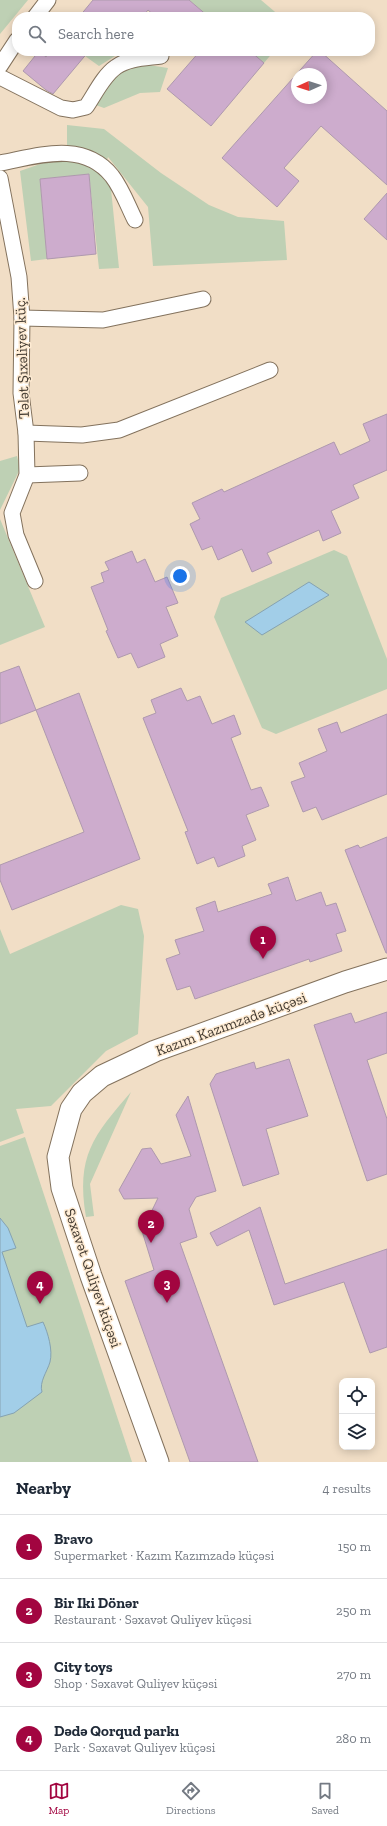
<!DOCTYPE html>
<html lang="en">
<head>
<meta charset="utf-8">
<style>
  body { margin:0; font-family:"Zilla Slab",serif; background:#f6f6f7; color:#1f2937 }
  .controls { position:absolute; right:12px; bottom:12px; display:grid; overflow:hidden; border-radius:8px; box-shadow:0 2px 10px #0003 }
  .controls button { width:36px; height:36px; display:grid; place-items:center; padding:0; border:0; border-bottom:1px solid #e0e1e3; background:#fff; color:#1f2937; font:20px sans-serif }
  .compass { position:absolute; left:291px; top:68px; width:36px; height:36px; border-radius:50%; background:#fff; box-shadow:0 2px 10px #0003; rotate:267deg }
  .you { position:absolute; left:180px; top:576px; width:14px; height:14px; margin:-10px; border:3px solid #fff; border-radius:50%; background:#1a73e8; box-shadow:0 0 0 6px #1a73e833 }
  .badge { display:grid; place-items:center; width:26px; height:26px; border-radius:50%; background:#a20540; color:#fff; font-size:13px; font-weight:700 }
  .pin { position:absolute; translate:-50% -33px; filter:drop-shadow(0 1px 2px #0008) }
  .pin::after { content:''; position:absolute; top:21px; width:14px; height:12px; background:inherit; clip-path:polygon(0 0,100% 0,50% 100%) }
  .list { margin:0; padding:0; list-style:none }
  h2 { display:flex; justify-content:space-between; align-items:center; height:52px; margin:0; padding:0 16px; font-size:17px }
  h2 small { font-size:13px; font-weight:400; color:#747a83 }
  .list li { display:grid; grid-template-columns:26px 1fr auto; gap:12px; align-items:center; box-sizing:border-box; height:64px; padding:0 16px; border-top:1px solid #e0e1e3 }
  .list b { display:block; font-size:15px; white-space:nowrap }
  .list p { margin:0; font-size:13px; white-space:nowrap; color:#747a83 }
  .list em { font-size:13px; font-style:normal; color:#747a83 }
  .icon { flex:none; width:22px; height:22px; fill:none; stroke:currentColor; stroke-width:2; stroke-linecap:round; stroke-linejoin:round }
  .map { position:relative; flex:none; width:387px; height:1462px; overflow:hidden }
  .search { position:absolute; background:#fff; box-shadow:0 2px 10px #0003; left:12px; right:12px; top:12px; height:44px; display:flex; align-items:center; gap:10px; box-sizing:border-box; padding:0 14px; border-radius:16px; color:#747a83; font-size:15px }
  .sheet { height:308px; background:#fff }
  nav { display:flex; justify-content:space-around; align-items:center; box-sizing:border-box; height:56px; border-top:1px solid #e0e1e3; background:#fff; font-size:11px; color:#747a83 }
  nav a { display:grid; justify-items:center; gap:2px }
  nav .on { color:#a20540 }
  .map>svg:first-child { display:block }
  .green { fill:#bed0b4 }
  .water { fill:#a2cee8; stroke:#85a2b1 }
  .building { fill:#cdaccd; stroke:#ae99ae; fill-rule:evenodd }
  .lines { fill:none; stroke-linecap:round; stroke-linejoin:round }
  .minor-casing { stroke:#83725d; stroke-width:17 }
  .secondary-casing { stroke:#83725d; stroke-width:23 }
  .minor { stroke:#fff; stroke-width:15 }
  .secondary { stroke:#fff; stroke-width:21 }
  .labels { text-anchor:middle; dominant-baseline:central; stroke-width:3; stroke-linejoin:round; paint-order:stroke }
  .street-label { font-size:15px; fill:#423a31; stroke:#feebd3 }
</style>
</head>
<body>
<div class="map">
<svg width="387" height="1462" viewBox="0 0 387 1462">
  <rect width="100%" height="100%" fill="#f1dec6"/>
  <g class="green">
    <path d="M0 0H28L0 34Z"/>
    <path d="M189 0H261L281 17H209Z"/>
    <path d="M89 51H123L99 66 85 56Z"/>
    <path d="M250 51H274L264 63Z"/>
    <path d="M142 64 168 68 160 92 140 93 104 108 93 104 118 73Z"/>
    <path d="M67 125 104 129 161 173 209 205 238 217 284 221 287 260 153 266 148 207 108 157 102 176 111 189 119 268 99 269 89 174 40 179 47 259 31 261 20 171 43 163 67 161Z"/>
    <path d="M17 456 20 469 0 510V461Z"/>
    <path d="M0 519 45 627 0 645Z"/>
    <path d="M334 550 347 556 387 659V689L276 734 262 728 214 617 221 598Z"/>
    <path d="M121 905 138 909 144 936 138 1034 106 1051 51 1106 16 1109 24 1133 0 1142V929L10 954Z"/>
    <path d="M131 1092 90 1184 94 1216 86 1217C76 1156 93 1136 131 1092Z"/>
    <path d="M25 1137 132 1462H0V1146Z"/>
  </g>
  <g class="water">
    <path d="M309 582 329 595 262 635 245 622Z"/>
    <path d="M0 1218 8 1228 16 1248 2 1252 27 1327 43 1322C48 1333 53 1350 50 1362 47 1372 39 1382 42 1392L14 1413 0 1417Z"/>
  </g>
  <g class="building">
    <path d="M93 0H189L209 17H156L148 10 142 17H79Z"/>
    <path d="M39 51 46 57 50 51H89L53 94 46 90 23 71Z"/>
    <path d="M200 51H250L264 63 211 126 167 89Z"/>
    <path d="M317 51H320L387 111V185L321 126 284 168 299 181 277 207 222 158ZM297 74H321V98H297Z"/>
    <path d="M89 174 96 254 47 259 40 179Z"/>
    <path d="M387 193V240L364 219Z"/>
    <path d="M387 414V470L353 485 359 498 331 511 341 533 323 541 319 530 267 553 272 563 252 572 242 549 218 560 212 546 202 550 190 524 200 519 192 503 222 489 224 492 334 442 340 455 370 441 363 424Z"/>
    <path d="M132 551 137 563 145 559 155 582 167 577 178 603 166 607 178 636 160 644 165 657 138 668 131 653 118 658 106 631 108 630 91 587 104 582 101 573 109 570 105 562Z"/>
    <path d="M19 666 36 710 0 724V673Z"/>
    <path d="M181 688 187 701 200 696 212 724 234 715 241 734 231 738 251 790 261 787 269 806 246 815 256 840 242 846 245 856 218 867 214 857 197 864 185 832 188 831 143 718 156 713 151 700Z"/>
    <path d="M79 693 140 859 12 910 0 880V865L84 832 36 710Z"/>
    <path d="M387 714V794L322 820 316 807 303 812 291 782 305 777 299 763 327 751 318 729 337 722 341 733Z"/>
    <path d="M387 837V953H386L345 850 358 845 360 848Z"/>
    <path d="M288 877 296 901 321 892 326 906 336 903 346 931 336 934 342 951 310 962 309 959 195 999 190 986 177 990 166 959 180 954 175 940 204 931 196 908 215 901 218 912 272 894 268 884Z"/>
    <path d="M387 1012V1053L367 1060 387 1119V1174L367 1181 314 1025 351 1013 355 1023Z"/>
    <path d="M289 1059 308 1116 266 1129 279 1174 243 1186 210 1084 216 1074 254 1062 256 1069Z"/>
    <path d="M188 1096 216 1191 196 1197 189 1209 197 1237 180 1243 258 1462H190L125 1281 154 1270 142 1231 158 1198 124 1199 119 1190 142 1149 151 1148 161 1164 191 1156 176 1115Z"/>
    <path d="M260 1207 285 1284 387 1249V1347L370 1353 344 1282 274 1305 249 1230 217 1246 210 1233Z"/>
  </g>
  <g class="lines">
    <g class="minor-casing">
      <g id="minor">
        <path d="M35 17 48 0"/>
        <path d="M0 66 17 40"/>
        <path d="M0 77 61 108 73 110 86 107C95 94 103 76 116 67 128 58 147 58 161 56"/>
        <path d="M0 163C38 156 83 140 112 176 122 189 128 206 135 220"/>
        <path d="M0 178 19 277 22 318 21 393 26 433 27 475 12 513 16 535 35 581"/>
        <path d="M22 318 103 320 203 299"/>
        <path d="M26 433 82 435 119 430 270 370"/>
        <path d="M27 475 80 473"/>
      </g>
    </g>
    <g class="secondary-casing">
      <path id="secondary" d="M158 1462 91 1276 62 1188 58 1157 71 1109 82 1093 102 1076 155 1051 345 982 387 969"/>
    </g>
    <use href="#minor" class="minor"/>
    <use href="#secondary" class="secondary"/>
  </g>
  <g class="labels">
    <g class="street-label">
      <text transform="translate(22 358) rotate(-92)">Tələt Şıxəliyev küç.</text>
      <text transform="translate(231 1024) rotate(-20)">Kazım Kazımzadə küçəsi</text>
      <text transform="translate(93 1278) rotate(71)">Səxavət Quliyev küçəsi</text>
    </g>
  </g>
</svg>
<div class="controls">
<button><svg class="icon" aria-label="locate" viewBox="0 0 24 24"><circle cx="12" cy="12" r="6"/><path d="M12 2v4M12 18v4M2 12h4M18 12h4"/></svg></button>
<button><svg class="icon" aria-label="layers" viewBox="0 0 24 24"><path d="M12 4l9 5-9 5-9-5zM3 14l9 5 9-5"/></svg></button>
</div>
<svg class="compass" viewBox="-18 -18 36 36"><path d="M0-13l5 13h-10z" fill="#e53935"/><path d="M0 13l5-13h-10z" fill="#747a83"/></svg>
<div class="you"></div>
<div class="pin badge" style="left:263px;top:959px">1</div>
<div class="pin badge" style="left:151px;top:1243px">2</div>
<div class="pin badge" style="left:167px;top:1303px">3</div>
<div class="pin badge" style="left:40px;top:1304px">4</div>
<div class="search"><svg class="icon" aria-label="search" viewBox="0 0 24 24"><circle cx="10" cy="10" r="6"/><path d="M15 15l6 6"/></svg>Search here</div>
</div>
<section class="sheet">
<h2>Nearby<small>4 results</small></h2>
<ul class="list">
<li><span class="badge">1</span><div><b>Bravo</b><p>Supermarket · Kazım Kazımzadə küçəsi</p></div><em>150 m</em></li>
<li><span class="badge">2</span><div><b>Bir Iki Dönər</b><p>Restaurant · Səxavət Quliyev küçəsi</p></div><em>250 m</em></li>
<li><span class="badge">3</span><div><b>City toys</b><p>Shop · Səxavət Quliyev küçəsi</p></div><em>270 m</em></li>
<li><span class="badge">4</span><div><b>Dədə Qorqud parkı</b><p>Park · Səxavət Quliyev küçəsi</p></div><em>280 m</em></li>
</ul>
</section>
<nav>
<a class="on"><svg class="icon" aria-label="map" viewBox="0 0 24 24"><path d="M3 6l6-2 6 2 6-2v14l-6 2-6-2-6 2zM9 4v14M15 6v14"/></svg>Map</a>
<a><svg class="icon" aria-label="directions" viewBox="0 0 24 24"><path d="M12 3l9 9-9 9-9-9zM9 14v-3h6M13 9l2 2-2 2"/></svg>Directions</a>
<a><svg class="icon" aria-label="saved" viewBox="0 0 24 24"><path d="M7 4h10v16l-5-4-5 4z"/></svg>Saved</a>
</nav>
</body>
</html>
